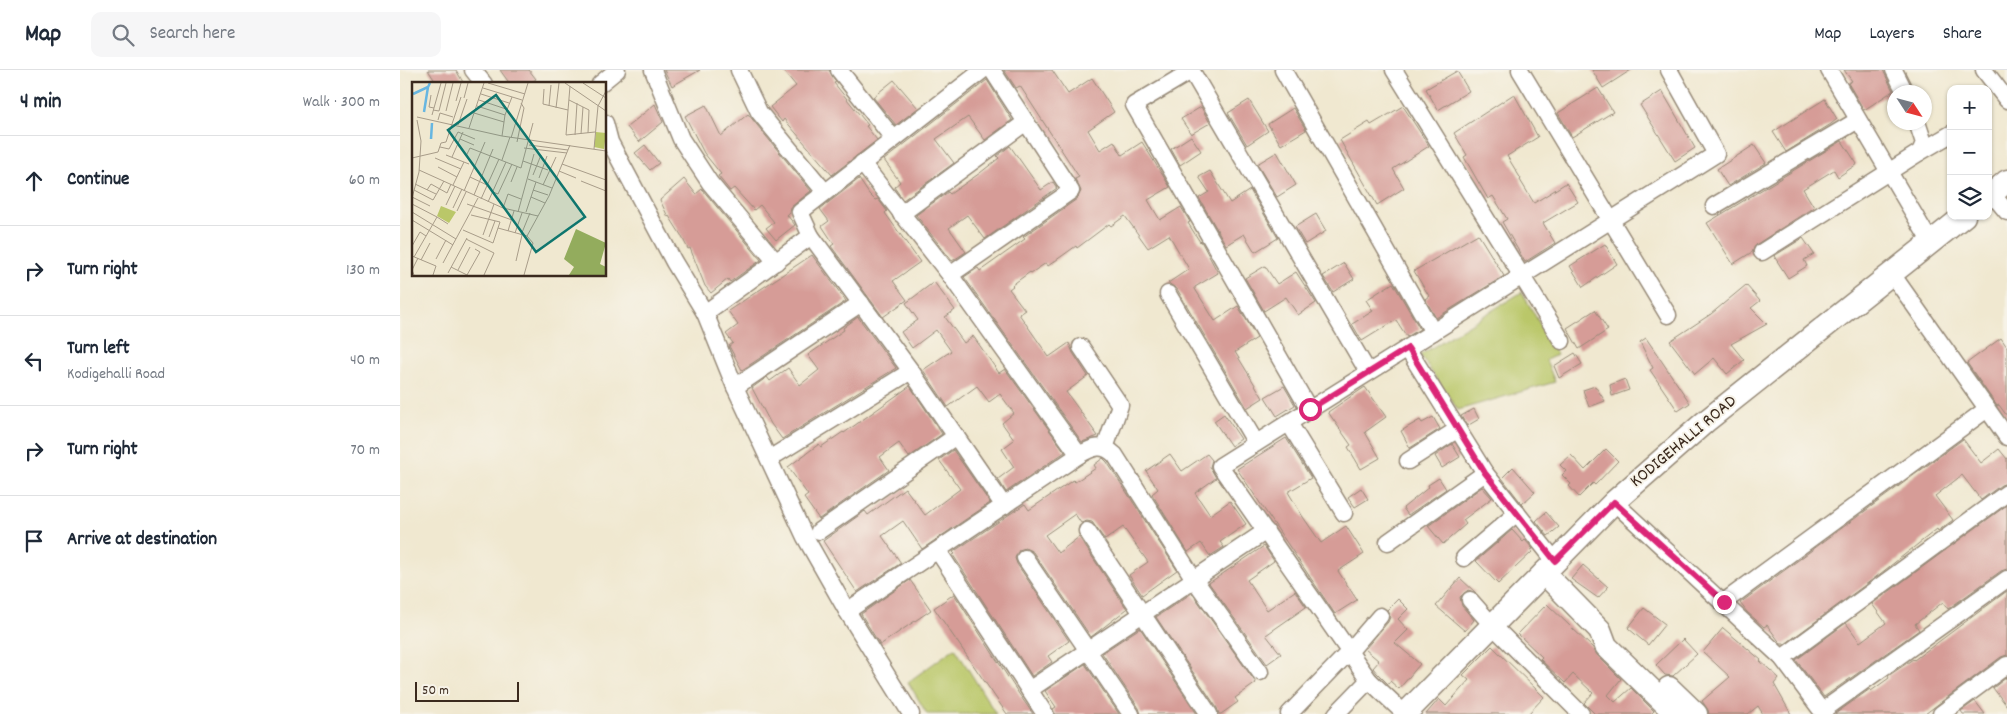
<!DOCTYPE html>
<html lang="en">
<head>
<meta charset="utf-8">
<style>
  body { margin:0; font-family:Dekko,sans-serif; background:#f6f6f7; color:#1f2937 }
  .controls { position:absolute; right:15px; top:15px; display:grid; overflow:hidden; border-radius:10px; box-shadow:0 1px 4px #0004 }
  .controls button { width:45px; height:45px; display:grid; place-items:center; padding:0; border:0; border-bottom:1px solid #e0e1e3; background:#fff; color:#1f2937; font:25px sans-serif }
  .compass { position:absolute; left:1487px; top:15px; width:45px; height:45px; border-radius:50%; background:#fff; box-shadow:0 1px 4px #0004; rotate:126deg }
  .scale { position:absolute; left:15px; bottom:12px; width:104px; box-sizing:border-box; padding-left:5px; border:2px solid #3b2a1e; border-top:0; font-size:14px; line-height:18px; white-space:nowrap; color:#3b2a1e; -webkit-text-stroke:4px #f7f3e8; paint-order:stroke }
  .stop { position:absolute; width:15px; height:15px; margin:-11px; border:4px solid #db2777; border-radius:50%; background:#fff }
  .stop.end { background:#db2777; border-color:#fff; box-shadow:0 1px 5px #0008 }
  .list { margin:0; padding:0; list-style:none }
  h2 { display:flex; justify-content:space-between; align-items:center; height:65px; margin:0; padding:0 20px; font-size:21px }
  h2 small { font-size:16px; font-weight:400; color:#747a83 }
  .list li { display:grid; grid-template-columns:32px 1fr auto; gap:15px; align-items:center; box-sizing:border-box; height:90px; padding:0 20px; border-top:1px solid #e0e1e3 }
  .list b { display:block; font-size:19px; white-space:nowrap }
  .list p { margin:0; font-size:16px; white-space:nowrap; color:#747a83 }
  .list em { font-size:16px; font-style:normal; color:#747a83 }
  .icon { flex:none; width:28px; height:28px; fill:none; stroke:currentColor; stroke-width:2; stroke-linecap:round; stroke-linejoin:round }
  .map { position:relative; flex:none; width:1607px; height:644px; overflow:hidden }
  header { display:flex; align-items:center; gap:30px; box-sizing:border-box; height:70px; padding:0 25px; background:#fff; border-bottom:1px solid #e0e1e3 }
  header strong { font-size:24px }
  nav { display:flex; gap:28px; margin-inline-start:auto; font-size:18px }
  .search { width:350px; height:45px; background:#f6f6f7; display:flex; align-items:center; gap:12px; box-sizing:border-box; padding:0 18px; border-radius:10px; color:#747a83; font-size:19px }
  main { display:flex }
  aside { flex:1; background:#fff }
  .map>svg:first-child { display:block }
  .green { fill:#bac769; stroke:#7a7844 }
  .building { fill:#d69c97 }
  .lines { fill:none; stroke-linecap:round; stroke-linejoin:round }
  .street-casing { stroke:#968977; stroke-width:19 }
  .secondary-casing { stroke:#968977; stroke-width:25 }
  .street { stroke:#fff; stroke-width:16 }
  .secondary { stroke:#fff; stroke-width:22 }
  .route { stroke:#db2777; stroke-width:6 }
  .labels { text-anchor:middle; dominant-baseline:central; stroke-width:4; stroke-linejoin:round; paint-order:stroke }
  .street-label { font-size:18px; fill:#3b2a1e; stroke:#f7f3e8 }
  .inset-river { fill:none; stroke:#67b6e1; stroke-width:2.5 }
  .inset-road { fill:none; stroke:#a89c89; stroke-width:1 }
  .view { fill:#0f766e; fill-opacity:0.15; stroke:#0f766e; stroke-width:2.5 }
  .inset-edge { fill:none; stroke:#3b2a1e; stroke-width:2.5 }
</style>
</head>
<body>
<header>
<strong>Map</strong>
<div class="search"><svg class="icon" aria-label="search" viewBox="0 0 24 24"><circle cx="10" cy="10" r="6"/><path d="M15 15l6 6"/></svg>Search here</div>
<nav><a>Map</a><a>Layers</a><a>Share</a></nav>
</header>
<main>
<aside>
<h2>4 min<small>Walk · 300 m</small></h2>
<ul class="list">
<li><svg class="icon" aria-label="ahead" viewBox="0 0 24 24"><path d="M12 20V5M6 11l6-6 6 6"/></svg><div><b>Continue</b></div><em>60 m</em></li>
<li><svg class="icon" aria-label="right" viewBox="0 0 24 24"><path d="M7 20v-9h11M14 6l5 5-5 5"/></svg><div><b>Turn right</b></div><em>130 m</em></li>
<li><svg class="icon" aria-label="left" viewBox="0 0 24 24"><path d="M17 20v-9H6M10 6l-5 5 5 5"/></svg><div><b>Turn left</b><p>Kodigehalli Road</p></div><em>40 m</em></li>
<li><svg class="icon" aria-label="right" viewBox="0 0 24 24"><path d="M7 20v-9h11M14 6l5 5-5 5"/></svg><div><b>Turn right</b></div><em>70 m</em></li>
<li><svg class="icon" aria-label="arrive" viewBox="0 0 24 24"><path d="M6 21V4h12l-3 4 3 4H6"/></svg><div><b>Arrive at destination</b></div></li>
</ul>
</aside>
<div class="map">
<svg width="1607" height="644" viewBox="0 0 1607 644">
  <rect width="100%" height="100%" fill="#f7f3e8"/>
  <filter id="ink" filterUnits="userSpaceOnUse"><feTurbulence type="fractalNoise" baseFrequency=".02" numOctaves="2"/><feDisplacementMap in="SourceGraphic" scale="10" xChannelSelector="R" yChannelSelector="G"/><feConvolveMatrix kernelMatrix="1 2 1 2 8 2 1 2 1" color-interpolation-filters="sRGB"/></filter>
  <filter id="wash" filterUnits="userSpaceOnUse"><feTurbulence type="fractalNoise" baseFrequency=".0096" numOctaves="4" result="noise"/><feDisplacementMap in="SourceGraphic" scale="20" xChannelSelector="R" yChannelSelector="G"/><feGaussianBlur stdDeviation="1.12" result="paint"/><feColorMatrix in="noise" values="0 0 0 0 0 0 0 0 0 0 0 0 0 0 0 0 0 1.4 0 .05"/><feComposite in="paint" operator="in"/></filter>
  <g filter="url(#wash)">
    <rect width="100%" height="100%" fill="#f0e8d0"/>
    <g class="green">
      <path d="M1122 222 1157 285 1146 290 1155 312 1058 340 1020 285Z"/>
      <path d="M555 578 596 644H527L508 612Z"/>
    </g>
    <g id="blocks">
      <g class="building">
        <path d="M28 0H56L64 14H37Z"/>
        <path d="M100 0H129L136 9 129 14H110Z"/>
        <path d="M264 0H300L272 16Z"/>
        <path d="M383 0H429L436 12 434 13 468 55 466 56 477 70 432 105 384 49 382 52 370 37 396 16Z"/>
        <path d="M604 0H652L668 24 692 8 714 42 688 60 700 80 714 71 722 85 742 72 770 117 748 130 760 150 781 137 790 152 788 153 800 172 801 171 818 203 795 217V219L815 251 838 236 857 268 835 282 863 328 847 338 777 219 768 213 789 199 769 165 748 178 725 146 711 156 709 154 677 178 676 176 648 196 646 193 631 203 630 202 612 215 613 216 609 219 625 240 619 244 649 287 669 273 673 283 688 306 666 322 698 366 682 372 564 207 578 198 580 201 625 169 623 167 677 129 681 121 675 109 679 107 620 16 616 18Z"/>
        <path d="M1192 0H1231L1203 18Z"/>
        <path d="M1444 0H1483L1493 21 1464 40 1448 13 1452 11Z"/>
        <path d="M1057 1 1069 21 1038 40 1026 19Z"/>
        <path d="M494 10 518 38 496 55 473 27Z"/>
        <path d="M587 10 612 50 585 70 568 47 536 69 554 93 503 130 494 117 500 112 484 90Z"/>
        <path d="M1198 18 1213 42 1172 67 1158 43Z"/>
        <path d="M1262 21 1295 78 1275 91 1240 35Z"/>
        <path d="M1114 24 1138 67 1107 86 1121 109 1120 110 1134 133 1166 113 1178 132 1143 153 1155 173 1125 192 1102 152 1107 149 1093 126 1088 129 1064 87 1067 85 1054 63Z"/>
        <path d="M1425 29 1437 49 1431 54 1386 82 1373 62Z"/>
        <path d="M849 30 868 61 847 75 828 43Z"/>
        <path d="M255 34 263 52 239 72 227 57Z"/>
        <path d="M306 35 321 66 348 44 411 121 391 137 390 142 387 145 395 155 376 170 366 158 374 152 360 135 354 140 334 118 330 121 318 106 321 104 304 83 285 46Z"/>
        <path d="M1003 36 1029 76 993 99 1004 118 977 135 940 70 969 52 971 55Z"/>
        <path d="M801 37 810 53 791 64 781 49Z"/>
        <path d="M893 38 906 60 881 75 868 54Z"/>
        <path d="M791 66 801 81 780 95 771 79Z"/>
        <path d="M1442 71 1457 94 1438 107 1434 100 1403 119 1414 137 1357 174 1352 182 1333 194 1307 153Z"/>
        <path d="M245 75 259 93 250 100 235 83Z"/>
        <path d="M1354 75 1366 93 1328 116 1317 99Z"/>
        <path d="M610 76 641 120 653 112 657 118 585 169 567 145 549 158 566 182 552 191 516 145 548 122 550 124 580 103 599 88 597 86Z"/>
        <path d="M877 82 896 115 877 127 857 94Z"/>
        <path d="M810 101 830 133 850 120 878 168 855 182 844 164 826 175 799 128 809 122 799 107Z"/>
        <path d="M284 109 296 124 302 119 361 190 330 212 328 209 311 223 305 216 290 178 288 179 281 165 269 146 268 147 260 130Z"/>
        <path d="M459 109 469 124 475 130 478 129 487 141 485 143 520 192 493 211 507 230 483 247 431 176 434 174 422 156 429 151 420 139Z"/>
        <path d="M916 144 926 161 905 174 895 157Z"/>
        <path d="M1078 164 1104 206 1036 248 1025 229 1029 226 1014 201Z"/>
        <path d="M1403 168 1414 184 1404 190 1407 196 1388 208 1374 186Z"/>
        <path d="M1205 174 1217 194 1183 217 1170 196Z"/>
        <path d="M412 185 446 231 342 300 329 276 333 273 326 264 338 255 328 241Z"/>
        <path d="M944 193 954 209 933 222 923 206Z"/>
        <path d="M865 196 877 214 896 202 916 233 898 245 886 227 864 241 845 208Z"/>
        <path d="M534 212 555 240 545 247 564 273 573 266 599 303 605 299 665 382 606 422 598 409 614 397 602 379 614 370 602 353 614 343 600 324 589 332 577 316 548 337 523 300 551 281 536 260 512 278 501 262 518 250 506 233Z"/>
        <path d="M993 213 1020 259 1007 267 996 250 962 271 952 254 973 241 966 230Z"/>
        <path d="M1346 215 1360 231 1351 238 1367 254 1331 274 1344 290 1327 304 1314 288 1295 304 1270 271 1311 244Z"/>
        <path d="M1195 240 1208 260 1179 279 1167 258Z"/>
        <path d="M458 247 496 298 382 369 371 354 352 318 367 307 370 311 388 298 400 315 419 300 408 285 444 260 443 258Z"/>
        <path d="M1246 268 1290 333 1278 341 1250 300 1253 298 1240 272Z"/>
        <path d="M1601 268 1607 277V346L1599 335 1597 336 1567 293Z"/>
        <path d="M1175 283 1182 294 1159 308 1154 296Z"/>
        <path d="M1225 309 1229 320 1212 326 1210 315Z"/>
        <path d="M510 316 542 364 509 387 499 373 480 387 489 400 419 449 404 428 408 425 388 397 419 374 421 377 443 362 444 363Z"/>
        <path d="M884 316 895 335 877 346 865 327Z"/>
        <path d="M1195 316 1205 331 1189 337 1183 320Z"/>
        <path d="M965 317 986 347 965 362 980 388 961 399 948 377 951 375 928 342Z"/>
        <path d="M1074 339 1079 349 1067 356 1061 346Z"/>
        <path d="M824 344 841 369 831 376 814 351Z"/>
        <path d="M1033 347 1040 359 1010 378 1001 361 1020 350 1022 353Z"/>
        <path d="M886 368 911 408 888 422 903 447 921 473 946 456 964 484 938 501 957 530 935 544 837 399Z"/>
        <path d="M1563 369 1581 393 1599 379 1607 389V413L1601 415 1581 430 1562 405 1535 426 1553 450 1538 461 1537 459 1480 504 1385 574H1381L1367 555 1364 557 1347 542 1340 533Z"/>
        <path d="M1052 374 1060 387 1042 398 1035 386Z"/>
        <path d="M1206 379 1218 391 1195 415 1193 413 1179 427 1169 416 1171 414 1162 405 1166 401 1160 395 1171 385 1185 400Z"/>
        <path d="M553 380 590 433 522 479 503 451 482 466 501 493 457 522 423 471 465 441 468 445 505 418 525 445 560 419 539 390Z"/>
        <path d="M770 384 782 401 807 384 812 390 810 397 816 408 795 423 810 445 830 431 846 454 820 472 824 477 810 486 801 473 788 482 752 424 758 419 746 401Z"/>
        <path d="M703 388 707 392 777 500 742 525 729 505 748 492 723 457 705 470 692 452 687 451 681 453 675 444 645 465 658 483 679 467 727 539 691 567 633 482 625 478 619 480 615 488 617 494 669 571 648 586 652 592 632 606 553 485 555 484 553 482 625 434 629 440 673 410 675 412 696 398 694 395Z"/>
        <path d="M1113 397 1135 422 1122 434 1102 408Z"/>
        <path d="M1039 408 1046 419 1008 445 1003 438 1029 417 1028 415Z"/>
        <path d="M1082 417 1092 428 1063 450 1066 454 1043 474 1028 456Z"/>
        <path d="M961 418 968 429 955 437 948 427Z"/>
        <path d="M1607 435V499L1601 501 1548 539 1543 532 1515 554 1519 560 1424 627 1396 590 1446 553 1460 572 1486 553 1472 534Z"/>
        <path d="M1146 442 1159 457 1148 466 1136 451Z"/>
        <path d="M1112 460 1123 472 1125 470 1133 479 1131 480 1132 482 1098 514 1076 491Z"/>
        <path d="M864 476 874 491 847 510 867 540 895 521 906 537 866 565 881 584 867 594 809 513Z"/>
        <path d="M1183 495 1208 517 1198 528 1171 509Z"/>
        <path d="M1060 508 1076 523 1068 520 1060 527 1062 536 1074 550 1065 561 1036 536Z"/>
        <path d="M510 510 531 540 480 575 461 544Z"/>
        <path d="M1607 521V585L1601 587 1525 644H1435L1470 619 1471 621 1489 608 1488 606 1513 589 1514 590Z"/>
        <path d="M792 523 856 613 835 628 838 632 821 644H819L817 638 756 547Z"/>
        <path d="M554 524 619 624 633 644H607L534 538Z"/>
        <path d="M998 529 1008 539 998 549 1008 560 995 573 1020 594 999 619 990 611 988 614 977 603 973 598 979 591 965 579 988 552 990 547 987 540Z"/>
        <path d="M1147 534 1193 578 1197 585 1221 609 1208 625 1215 632 1231 618 1254 641 1251 644H1195L1184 633 1193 623 1173 604 1165 613 1140 589 1142 587 1118 564Z"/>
        <path d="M1244 538 1265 554 1248 575 1228 558Z"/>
        <path d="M740 558 797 644H741L739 638 702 583Z"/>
        <path d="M1323 558 1361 590 1360 591 1379 608 1374 614 1391 644H1363L1358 636 1348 644H1309L1308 640 1302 631 1330 607 1303 582Z"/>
        <path d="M1283 569 1297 584 1273 606 1265 605 1256 595Z"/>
        <path d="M1092 576 1144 627 1128 644H1026L1039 629 1046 636 1069 610 1063 605Z"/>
        <path d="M685 594 719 644H655L653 639 656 637 645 621Z"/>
        <path d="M1607 607V636L1593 618Z"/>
        <path d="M1575 631 1585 644H1563L1561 641Z"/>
      </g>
    </g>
  </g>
  <g filter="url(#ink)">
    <use href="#blocks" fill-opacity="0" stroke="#968977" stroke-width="1"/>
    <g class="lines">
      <g class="street-casing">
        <g id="street">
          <path d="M73 0 84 14"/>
          <path d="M253 0 281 69 310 113 376 192"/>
          <path d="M339 0 359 42 425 122"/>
          <path d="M439 0 493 68"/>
          <path d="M791 0 968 302"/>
          <path d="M883 0 1033 262"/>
          <path d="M994 0 1162 271"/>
          <path d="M1120 0 1268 245"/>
          <path d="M1429 0 1531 173"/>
          <path d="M1494 0 1505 22"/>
          <path d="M1584 0 1607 30"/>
          <path d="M791 1 734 35 909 339"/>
          <path d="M200 14 217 0"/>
          <path d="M205 53 210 72 274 192 305 243 335 317 405 467 447 541 511 644"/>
          <path d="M1520 82 1551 64"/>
          <path d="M462 93 550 205 679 385"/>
          <path d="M1592 124 1607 142"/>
          <path d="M1314 136 1458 50"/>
          <path d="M501 144 626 52"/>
          <path d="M411 166 511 301"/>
          <path d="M1362 182 1520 82 1524 73 1517 52"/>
          <path d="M1492 204 1607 367"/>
          <path d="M550 205 671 121 592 0"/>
          <path d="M768 224 856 373"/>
          <path d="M305 243 411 166 400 142 583 0"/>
          <path d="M681 277 720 335 705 378"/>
          <path d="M1007 278 1085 403 1155 491"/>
          <path d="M335 317 461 233"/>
          <path d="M889 353 944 443"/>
          <path d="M369 389 511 301 604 436"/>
          <path d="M1008 391 1058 359"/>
          <path d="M1214 432 1382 588 1424 644"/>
          <path d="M419 461 556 366"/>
          <path d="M687 461 809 644"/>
          <path d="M988 472 1085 403"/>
          <path d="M538 481 645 644"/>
          <path d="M625 488 731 644"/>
          <path d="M1064 488 1117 443"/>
          <path d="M1070 530 1092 555 1181 644"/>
          <path d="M1324 532 1587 339"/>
          <path d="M447 541 679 385C693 377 703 373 715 385L794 509 860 602"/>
          <path d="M1382 588 1607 423"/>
          <path d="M629 620 866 461"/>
          <path d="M1422 641 1607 509"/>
          <path d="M889 644 949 582 980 546"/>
          <path d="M936 644 969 610"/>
          <path d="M1005 644 969 610 820 396 1316 84 1269 0"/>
          <path d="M1541 644 1607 595"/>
        </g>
      </g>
      <g class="secondary-casing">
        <g id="secondary">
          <path d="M1588 127 1607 111"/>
          <path d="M1144 503 1200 560 1206 576 1276 644"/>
          <path d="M1269 618 1296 644"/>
          <path d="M1005 644 1214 432 1305 352 1564 146"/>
        </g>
      </g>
      <use href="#street" class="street"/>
      <use href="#secondary" class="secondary"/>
    </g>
  </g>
  <g class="lines" filter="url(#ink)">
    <path class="route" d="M910 339 1008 278 1085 403 1155 491 1214 432 1324 532"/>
  </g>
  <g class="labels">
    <g class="street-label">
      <text transform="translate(1284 372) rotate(-40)">KODIGEHALLI ROAD</text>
    </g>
  </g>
  <g transform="translate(12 12)">
    <rect width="194" height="194" fill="#f0e8d0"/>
    <path d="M184 50 194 51 192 67 182 65ZM29 124 44 130 37 141 25 134Z" fill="#bac769"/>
    <path d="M164 147 194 161 188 182 194 185V193H157L162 185 152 177Z" fill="#93ac5d"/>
    <path class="inset-river" d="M1 12 16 5 18 1M12 30 16 5M19 57 20 41"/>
    <path class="inset-road" d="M76 1 113 12M153 1 194 29M171 1 194 16M158 4 154 53 183 50M71 6 110 18M132 7 131 22 156 28M69 12 97 21M19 13 17 25 22 26M52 16 56 1M67 18 94 27M157 18 177 28 176 51M44 19 49 1M65 24 93 33M137 24 139 3M144 26 147 1M21 28 27 29 34 1M34 29 41 1M62 31 92 40M20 33 29 1M5 35 90 54 194 69M26 38 28 31 41 35M46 43 55 17M57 46 72 1M169 52 171 25M163 53 165 21M90 54 93 33 100 15M99 56 116 1M48 57 62 63M105 60 112 26 109 21M117 63 156 68M28 65 37 67 46 50 63 57M112 66 155 71M182 67 186 24 194 9M34 73 57 82M54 74 58 66 109 86 121 41M40 75 51 50M0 76 26 70 29 61 34 60 49 15M23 76 49 87M90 78 98 55M111 79 136 88M150 82 194 98M26 85 45 95M7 88 91 126 126 134M147 89 164 96M121 93 129 73M58 95 75 103M127 96 135 74M116 97 140 106M169 99 194 109M99 100 105 85M124 100 119 115 133 121M3 102 24 112M41 103 52 80M131 103 144 75M2 108 21 118 32 99M15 108 19 102 35 111 39 102M121 108 136 113M52 109 73 60M81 110 86 112 100 82M62 113 81 67M0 115 18 124M0 116 7 90 9 59 5 38M69 117 87 77M76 120 94 80M0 122 25 135M55 122 100 138M34 123 43 104M41 126 50 107M91 126 96 112 109 117M45 129 54 110M0 130 44 157M106 130 122 72M114 130 119 115M0 138 41 163M86 146 115 154 121 161 112 193M51 148 81 161 88 140 59 133M96 149 102 129M103 151 110 131M71 153 82 122M109 153 118 131M115 154 137 114 158 63M77 155 83 139M54 157 82 171 72 193M0 164 8 150 14 154M0 174 24 184 21 193M2 175 25 135 36 142M24 177 34 158M9 178 18 161M104 179 110 153M31 181 66 116M39 185 55 193 68 170 63 167M46 188 58 165M36 191 55 156M2 193 0 188 6 176"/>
    <path class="view" d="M84 13 173 135 124 170 36 48Z"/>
    <rect width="194" height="194" class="inset-edge"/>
  </g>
</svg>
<div class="controls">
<button>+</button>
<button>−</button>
<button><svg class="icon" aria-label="layers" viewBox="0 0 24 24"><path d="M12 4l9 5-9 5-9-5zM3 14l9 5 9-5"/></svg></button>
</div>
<svg class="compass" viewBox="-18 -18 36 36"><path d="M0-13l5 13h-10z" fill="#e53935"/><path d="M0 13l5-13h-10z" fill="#747a83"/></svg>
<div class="scale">50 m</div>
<div class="stop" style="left:910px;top:339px"></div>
<div class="stop end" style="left:1324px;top:532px"></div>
</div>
</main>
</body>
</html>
